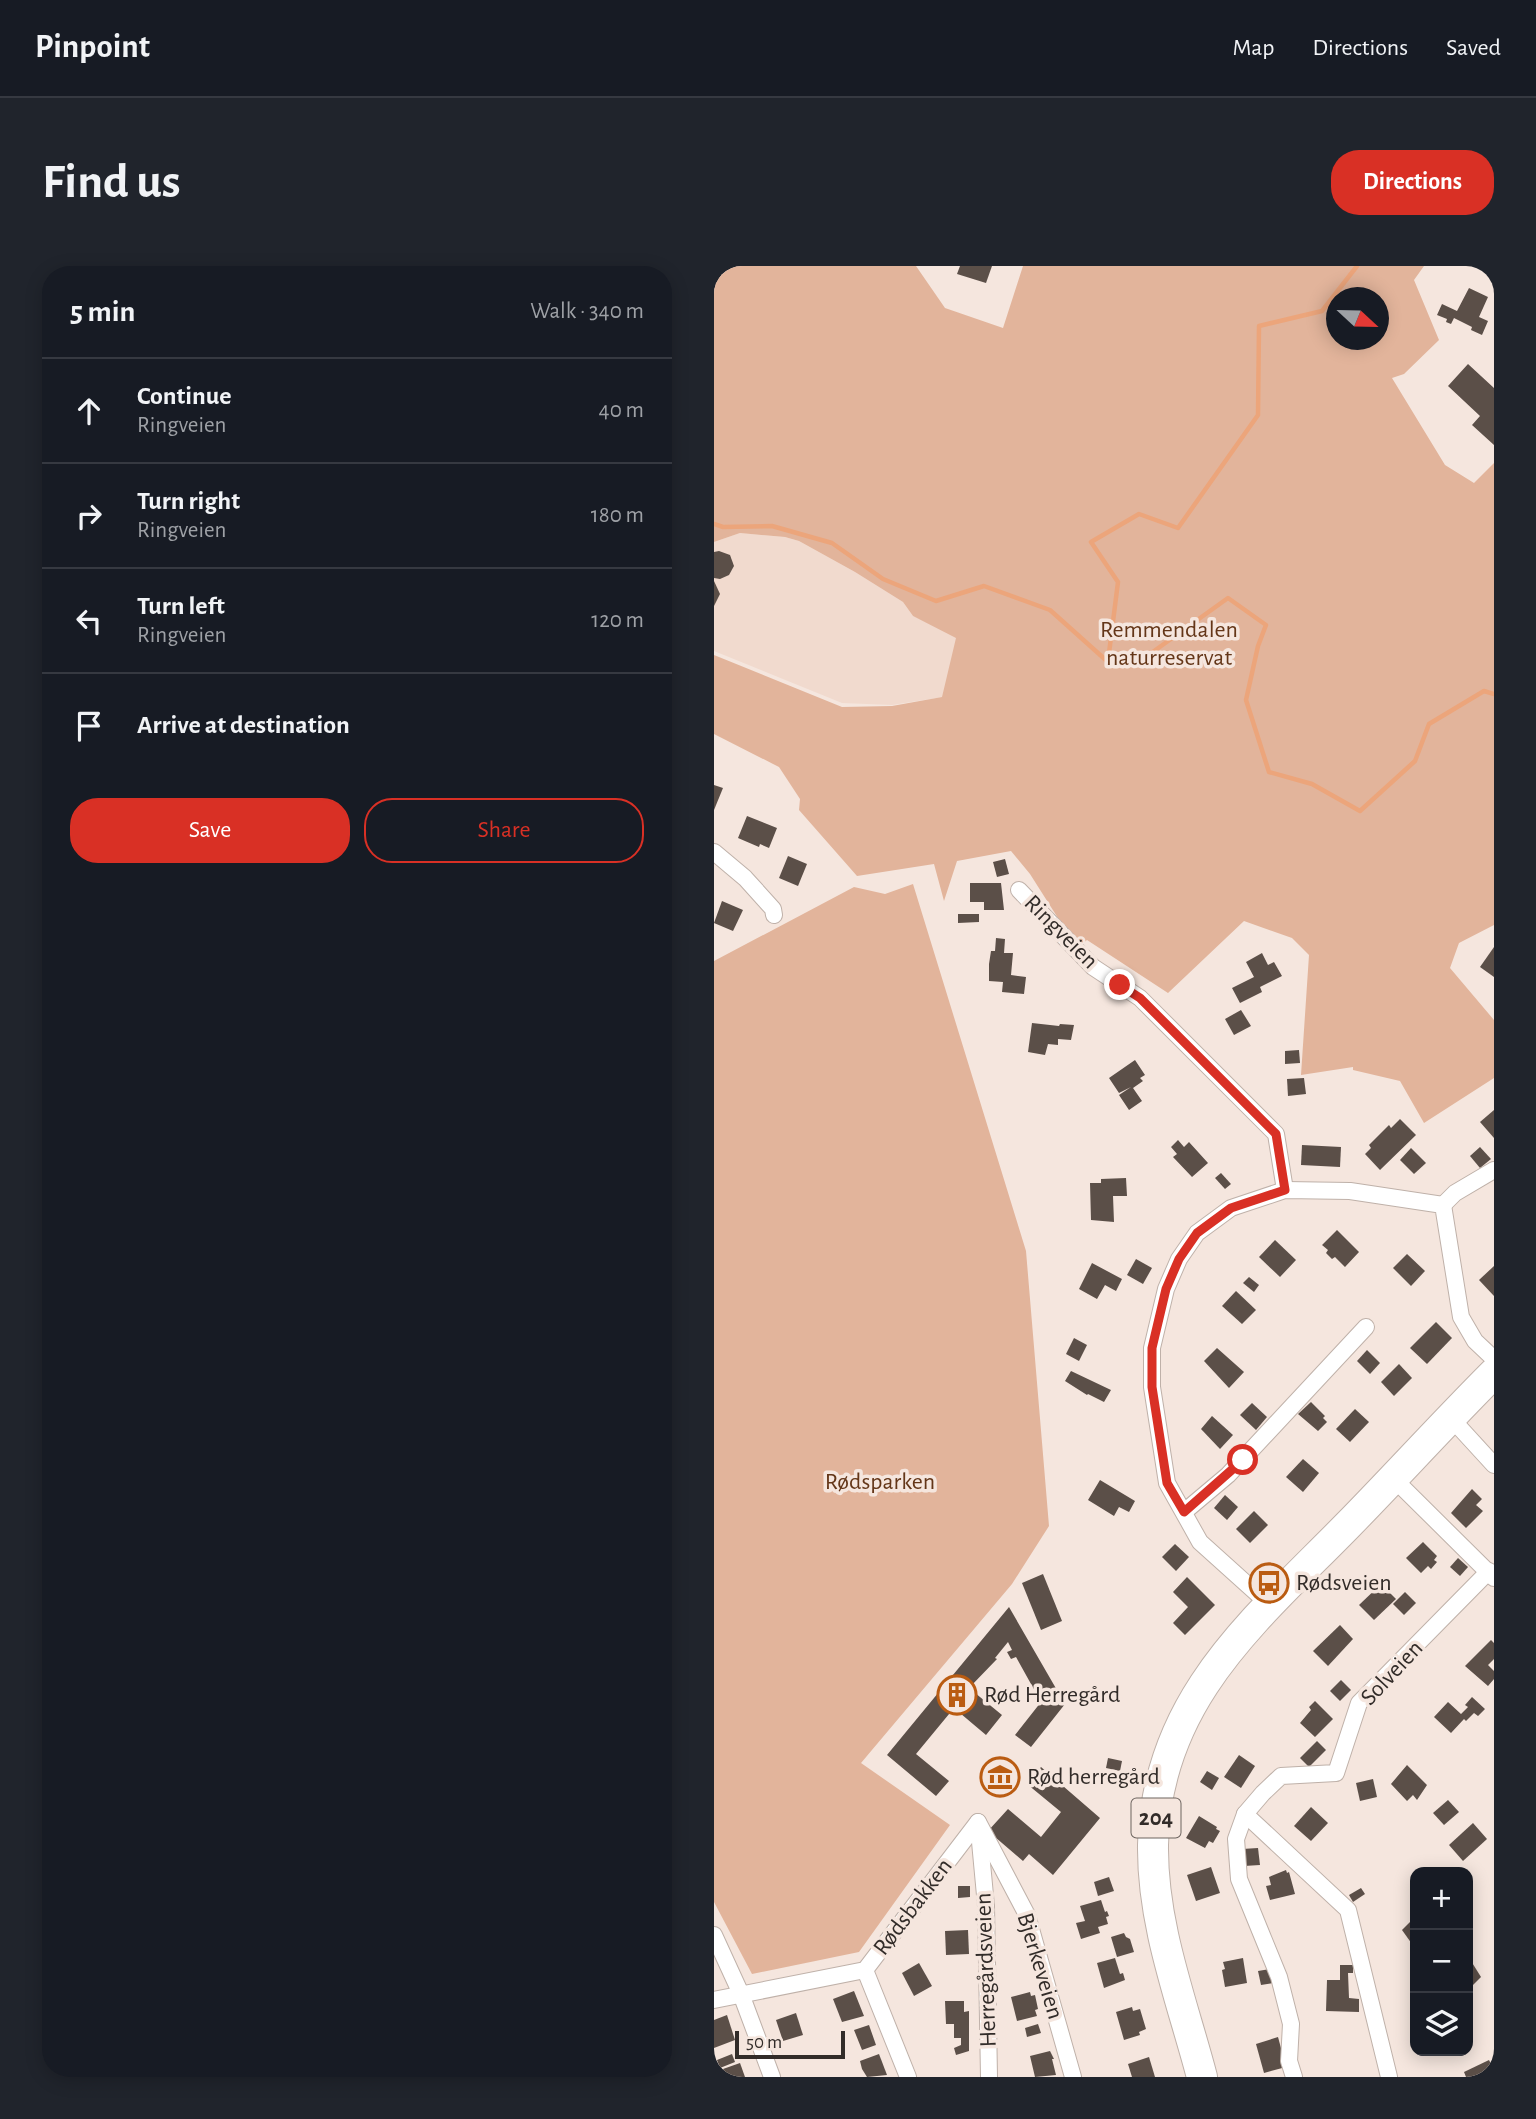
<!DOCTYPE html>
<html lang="en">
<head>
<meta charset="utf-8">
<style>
  body { margin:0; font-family:"Alegreya Sans",sans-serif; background:#20242c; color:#f1f3f6 }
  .controls { position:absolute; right:21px; bottom:21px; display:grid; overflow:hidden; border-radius:14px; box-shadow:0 4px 18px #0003 }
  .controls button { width:63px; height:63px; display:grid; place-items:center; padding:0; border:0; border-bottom:2px solid #363941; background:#171b24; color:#f1f3f6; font:35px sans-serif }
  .compass { position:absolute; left:612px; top:21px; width:63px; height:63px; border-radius:50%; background:#171b24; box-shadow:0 4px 18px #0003; rotate:112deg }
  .scale { position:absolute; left:21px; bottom:18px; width:110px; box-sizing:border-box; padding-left:7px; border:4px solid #322c29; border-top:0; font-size:19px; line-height:24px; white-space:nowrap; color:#322c29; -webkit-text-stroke:5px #f5e6de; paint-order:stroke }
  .stop { position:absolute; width:21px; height:21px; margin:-16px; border:5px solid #d93025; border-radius:50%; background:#fff }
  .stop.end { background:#d93025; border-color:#fff; box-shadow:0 2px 7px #0008 }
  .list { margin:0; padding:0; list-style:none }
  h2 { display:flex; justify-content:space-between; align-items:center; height:91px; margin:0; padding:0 28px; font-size:30px }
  h2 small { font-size:23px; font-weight:400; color:#9ea1a6 }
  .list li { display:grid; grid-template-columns:46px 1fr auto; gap:21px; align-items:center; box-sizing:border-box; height:105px; padding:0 28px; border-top:2px solid #363941 }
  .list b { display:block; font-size:26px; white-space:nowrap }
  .list p { margin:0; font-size:23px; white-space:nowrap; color:#9ea1a6 }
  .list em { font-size:23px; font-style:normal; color:#9ea1a6 }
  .actions { display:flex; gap:14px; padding:21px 28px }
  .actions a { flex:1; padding:16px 0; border:2px solid #d93025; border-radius:28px; text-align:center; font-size:24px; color:#d93025 }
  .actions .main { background:#d93025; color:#fff }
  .icon { flex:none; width:38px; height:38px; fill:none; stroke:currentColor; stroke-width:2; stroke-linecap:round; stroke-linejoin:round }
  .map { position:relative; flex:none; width:780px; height:1811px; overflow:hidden; border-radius:28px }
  header { display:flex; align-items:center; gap:42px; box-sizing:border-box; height:98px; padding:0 35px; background:#171b24; border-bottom:2px solid #363941 }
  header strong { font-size:33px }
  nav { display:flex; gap:38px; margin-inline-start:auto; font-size:24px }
  .intro { display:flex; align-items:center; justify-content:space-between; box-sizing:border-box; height:168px; padding:0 42px }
  h1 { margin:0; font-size:49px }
  .button { padding:18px 32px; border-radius:28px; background:#d93025; color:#fff; font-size:24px; font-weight:700 }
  main { display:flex; gap:42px; padding:0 42px }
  aside { flex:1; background:#171b24; border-radius:28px; box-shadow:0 4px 18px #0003 }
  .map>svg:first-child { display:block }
  .built { fill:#f1dace }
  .green { fill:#e2b49b; fill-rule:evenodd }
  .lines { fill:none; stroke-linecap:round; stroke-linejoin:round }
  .stream { stroke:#eca57b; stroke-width:4.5 }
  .building { fill:#5b4f48 }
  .street-casing { stroke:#bfb1a9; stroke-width:18 }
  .highway-casing { stroke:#bfb1a9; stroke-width:32 }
  .street { stroke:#fff; stroke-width:16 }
  .highway { stroke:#fff; stroke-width:30 }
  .route { stroke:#d93025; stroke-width:9 }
  .labels { text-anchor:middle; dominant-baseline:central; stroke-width:7; stroke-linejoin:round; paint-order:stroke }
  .shield { fill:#f5e6de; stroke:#6c645f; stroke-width:2 }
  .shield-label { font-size:23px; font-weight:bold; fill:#322c29 }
  .park-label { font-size:24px; fill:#643618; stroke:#f5e6de }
  .street-label { font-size:24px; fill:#322c29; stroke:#f5e6de }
  .poi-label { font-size:24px; fill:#322c29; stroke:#f5e6de; text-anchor:start }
</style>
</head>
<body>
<header>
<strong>Pinpoint</strong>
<nav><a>Map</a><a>Directions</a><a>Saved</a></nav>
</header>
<div class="intro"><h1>Find us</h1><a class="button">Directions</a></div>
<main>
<aside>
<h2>5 min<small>Walk · 340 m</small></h2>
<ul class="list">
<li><svg class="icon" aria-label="ahead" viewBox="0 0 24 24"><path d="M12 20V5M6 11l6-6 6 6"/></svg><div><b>Continue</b><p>Ringveien</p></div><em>40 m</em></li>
<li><svg class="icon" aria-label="right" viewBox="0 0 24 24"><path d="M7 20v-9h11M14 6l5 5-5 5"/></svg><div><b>Turn right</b><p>Ringveien</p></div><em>180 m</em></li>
<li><svg class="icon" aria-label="left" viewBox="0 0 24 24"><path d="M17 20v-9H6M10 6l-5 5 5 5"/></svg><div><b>Turn left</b><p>Ringveien</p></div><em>120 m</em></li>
<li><svg class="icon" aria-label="arrive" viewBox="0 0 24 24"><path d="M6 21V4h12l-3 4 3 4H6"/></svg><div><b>Arrive at destination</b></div></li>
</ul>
<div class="actions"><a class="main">Save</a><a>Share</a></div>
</aside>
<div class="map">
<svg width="780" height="1811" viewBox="0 0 780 1811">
  <rect width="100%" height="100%" fill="#f5e6de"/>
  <path class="built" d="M26 267 71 271 85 275 141 306 189 336 199 350 243 371 229 431 178 439 128 437 0 385V276Z"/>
  <g class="green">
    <path d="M0 0H202L231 42 289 62 309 0H710L700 14 725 74 690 108 678 112 731 199 760 217 780 197V659L745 677 736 702 780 754V812L710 857 686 815 639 804V801L587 809 595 689 578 672 530 655 454 727 373 674 363 682 316 608 297 585 243 595 230 635 220 598 143 610 85 544 86 533 65 501 0 468V389L128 441 178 440 228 431 242 372 199 350 189 336 141 306 85 275 71 271 26 267 0 276ZM622 32H664V74H622Z"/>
    <path d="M199 618 312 985 335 1260 298 1318 147 1497 236 1559 145 1686 38 1708 0 1636V695L140 621 171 628Z"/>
  </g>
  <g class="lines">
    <g class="stream">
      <path d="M0 258 9 261 58 260 118 277 169 313 222 335 270 320 336 344 394 396 422 398 514 332 552 359 544 380 532 434 555 506 598 518 646 545 701 495 715 458 770 425 780 428"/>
      <path d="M394 395 404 316 377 276 425 248 464 262 544 149 545 60 608 45 643 0"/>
    </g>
  </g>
  <g class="building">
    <path d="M246 0H278L272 17 243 8Z"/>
    <path d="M755 22 774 31 765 51 774 55 768 69 757 64 758 61 740 52 737 58 732 56 733 53 723 49 728 38 743 45Z"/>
    <path d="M754 98 780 122V179L758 159 766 150 734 120Z"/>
    <path d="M5 285 16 289 20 300 15 309 6 313 0 312V286Z"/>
    <path d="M0 315 6 328 0 340Z"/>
    <path d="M0 519 9 522 0 544Z"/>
    <path d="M33 550 63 562 55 582 46 578 45 581 24 572Z"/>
    <path d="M74 590 93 598 84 620 65 612Z"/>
    <path d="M291 593 295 608 283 611 279 596Z"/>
    <path d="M256 617H287L290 644H270V636H256Z"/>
    <path d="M8 635 29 644 19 665 0 657Z"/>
    <path d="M244 648H265V656L244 657Z"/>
    <path d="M282 672 291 673 290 687H299L297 709 312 711 310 728 288 726 289 716 275 715V698L277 685H281Z"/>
    <path d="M780 681V711L766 701Z"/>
    <path d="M548 687 554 699 560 696 568 710 546 721 548 726 526 737 518 722 540 711 532 696Z"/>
    <path d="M527 744 537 760 520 769 511 753Z"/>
    <path d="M318 757 345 760 346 758 360 759 357 774 344 773V779L334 778 331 789 314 786Z"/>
    <path d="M585 784 586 797 571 798V785Z"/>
    <path d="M421 794 431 809 426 812 429 815 419 822 428 835 415 844 405 829 417 821 405 827 395 812Z"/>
    <path d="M590 812 592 828 574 830 573 813Z"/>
    <path d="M780 844V872L766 856Z"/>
    <path d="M686 853 702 869 666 904 651 888 657 882 655 879 675 859 677 862Z"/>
    <path d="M464 874 470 881 475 876 494 897 478 911 459 891 463 888 457 881Z"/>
    <path d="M588 879 627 881 626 901 587 899Z"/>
    <path d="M766 881 777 893 766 902 756 890Z"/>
    <path d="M697 882 712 897 700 908 686 894Z"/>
    <path d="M507 907 517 918 511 923 501 912Z"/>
    <path d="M412 912 413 930H399L400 956 377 954 376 917H387V913Z"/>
    <path d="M623 964 645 986 631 1001 621 991 618 993 612 987 614 984 608 979Z"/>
    <path d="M561 974 582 994 566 1011 545 991Z"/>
    <path d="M693 988 711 1005 697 1020 679 1002Z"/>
    <path d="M422 993 438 1002 429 1018 413 1009Z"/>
    <path d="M378 997 408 1013 402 1025 391 1019 383 1033 365 1023Z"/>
    <path d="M780 1000V1030L765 1014Z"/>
    <path d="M535 1011 545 1019 540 1026 529 1017Z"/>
    <path d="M522 1025 542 1044 528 1058 508 1040Z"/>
    <path d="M722 1056 738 1072 713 1098 696 1082Z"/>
    <path d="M360 1072 373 1079 365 1095 352 1088Z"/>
    <path d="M503 1082 530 1106 515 1122 490 1095Z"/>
    <path d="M653 1084 666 1097 656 1108 643 1095Z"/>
    <path d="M685 1098 698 1112 680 1130 667 1116Z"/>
    <path d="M357 1105 397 1124 390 1136 374 1128 373 1129 351 1115Z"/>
    <path d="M597 1136 611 1150 609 1152 613 1156 604 1165 584 1148Z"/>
    <path d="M538 1137 553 1151 542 1164 526 1149Z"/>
    <path d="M641 1143 655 1156 636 1176 622 1163Z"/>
    <path d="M498 1150 519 1169 506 1183 487 1163Z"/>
    <path d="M589 1193 605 1207 589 1226 572 1211Z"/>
    <path d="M386 1214 421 1235 415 1246 405 1241 400 1250 374 1234Z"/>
    <path d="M758 1223 768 1233 762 1239 769 1245 752 1262 737 1247Z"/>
    <path d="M511 1229 524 1241 513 1254 500 1242Z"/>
    <path d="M540 1245 554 1259 536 1277 522 1263Z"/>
    <path d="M709 1276 723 1290 720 1294 723 1296 717 1303 714 1300 707 1307 692 1292Z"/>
    <path d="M461 1278 475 1291 462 1305 448 1291Z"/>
    <path d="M744 1292 754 1301 746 1310 736 1301Z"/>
    <path d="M329 1308 348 1355 327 1364 308 1317Z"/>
    <path d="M473 1311 501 1339 471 1369 459 1357 474 1341 459 1326Z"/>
    <path d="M667 1318 682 1333 660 1354 645 1339Z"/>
    <path d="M691 1326 702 1337 690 1349 679 1338Z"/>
    <path d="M295 1341 351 1438 317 1481 301 1469 327 1436 302 1391 297 1393 293 1386 298 1384 294 1376 281 1392 283 1393 255 1422 288 1449 272 1469 240 1442 202 1488 235 1515 222 1530 173 1489Z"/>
    <path d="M626 1359 639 1373 614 1400 599 1385Z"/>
    <path d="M777 1374 780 1377V1393L774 1399 780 1405V1413L774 1420 751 1400Z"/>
    <path d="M627 1414 637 1424 626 1435 616 1425Z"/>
    <path d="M758 1431 771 1443 764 1450 760 1447 752 1455 750 1453 737 1467 720 1451 734 1436 747 1448 754 1441 751 1439Z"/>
    <path d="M601 1435 619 1453 601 1471 586 1457 597 1444 595 1441Z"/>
    <path d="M603 1475 612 1484 595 1501 586 1492Z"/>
    <path d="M525 1489 541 1500 527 1522 510 1511Z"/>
    <path d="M394 1492 408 1495 406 1505 392 1502Z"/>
    <path d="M693 1499 713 1519 703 1534 699 1529 693 1535 677 1518Z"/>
    <path d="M327 1501 386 1552 339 1609 315 1588 309 1595 274 1565 294 1543 327 1571 347 1546 313 1518Z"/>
    <path d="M493 1505 505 1512 498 1524 486 1516Z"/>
    <path d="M659 1513 663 1531 646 1535 642 1517Z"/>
    <path d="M734 1534 745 1546 730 1559 719 1547Z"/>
    <path d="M597 1541 614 1557 597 1575 580 1560Z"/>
    <path d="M485 1550 503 1561 502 1563 506 1565 499 1577 495 1575 491 1582 472 1572Z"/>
    <path d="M759 1557 773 1573 749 1595 735 1579Z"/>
    <path d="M544 1582 546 1599 530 1600 528 1583Z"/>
    <path d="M497 1601 506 1627 482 1635 473 1609Z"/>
    <path d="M572 1604 573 1607 575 1606 581 1628 556 1634 552 1620 557 1619 555 1611Z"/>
    <path d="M395 1611 400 1625 384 1630 380 1616Z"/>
    <path d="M244 1620H256V1631L244 1632Z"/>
    <path d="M647 1622 651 1628 639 1636 635 1629Z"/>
    <path d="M387 1634 391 1646 393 1645 395 1650 392 1651 394 1658 384 1661 386 1667 367 1673 362 1657 371 1655 366 1640Z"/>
    <path d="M701 1651V1676L698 1678 688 1664Z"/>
    <path d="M254 1664 255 1688 232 1689 231 1665Z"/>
    <path d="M410 1667 412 1671 416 1673 420 1686 403 1691 397 1671Z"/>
    <path d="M401 1692 406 1708 409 1707 411 1714 390 1722 383 1697Z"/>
    <path d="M529 1692 533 1717 511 1721 508 1704 511 1703 509 1696Z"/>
    <path d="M757 1695 767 1711 754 1724V1697Z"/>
    <path d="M205 1697 218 1720 200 1730 188 1707Z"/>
    <path d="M626 1699H639V1707H634L635 1732 645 1733V1746L612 1745 613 1714H626Z"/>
    <path d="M556 1703 559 1717 547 1719 544 1705Z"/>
    <path d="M140 1725 150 1750 128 1756 119 1733Z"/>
    <path d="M316 1726 317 1730 321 1729 324 1743 321 1744 323 1750 303 1755 297 1731Z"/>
    <path d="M231 1735H250V1746L255 1745V1785L242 1789 240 1782 247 1779V1772H240V1758H232Z"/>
    <path d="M418 1741 419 1745 426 1743 432 1763 425 1766 426 1769 410 1774 402 1746Z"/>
    <path d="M82 1747 89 1769 69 1775 62 1754Z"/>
    <path d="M13 1749 21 1774 0 1782V1754Z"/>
    <path d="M324 1758 327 1767 313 1771 311 1762Z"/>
    <path d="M155 1759 162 1779 148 1784 140 1764Z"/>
    <path d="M564 1771 572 1801 550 1807 542 1778Z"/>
    <path d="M336 1785 340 1793H338L342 1809 321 1811 316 1790Z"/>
    <path d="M18 1788 21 1796 6 1802 3 1794Z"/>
    <path d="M165 1788 173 1809 153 1811 148 1803 146 1795Z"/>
    <path d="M435 1791 441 1811H418L414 1798Z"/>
    <path d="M775 1794 780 1804V1811H752L750 1806Z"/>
    <path d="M26 1797 31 1811H12L9 1803Z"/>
  </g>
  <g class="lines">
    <g class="street-casing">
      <g id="street">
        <path d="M0 586 31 612 59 643 60 649"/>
        <path d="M305 624 379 701 426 732 562 868 571 924"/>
        <path d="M729 939 741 927 780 904"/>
        <path d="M736 1151 780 1199"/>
        <path d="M679 1212 780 1312"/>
        <path d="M470 1246 514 1209 652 1061"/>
        <path d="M556 1339 486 1276 453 1217 438 1121V1082L452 1023 465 993 483 967 517 942 571 924 636 925 729 939 747 1051 761 1075 780 1093"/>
        <path d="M531 1548 634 1644 675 1811"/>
        <path d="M264 1556 313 1649 359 1811"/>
        <path d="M265 1565 272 1640 275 1811"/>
        <path d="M0 1669 27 1728 58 1811"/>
        <path d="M151 1704 194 1811"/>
        <path d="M0 1734 151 1704 264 1556"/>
        <path d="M580 1811 575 1795 577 1758 565 1711 525 1613 522 1573 531 1548 549 1527 567 1510 622 1507 645 1437 775 1305"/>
      </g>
    </g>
    <g class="highway-casing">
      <path id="highway" d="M488 1811C468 1735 438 1659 439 1579 442 1434 540 1355 634 1259 683 1209 730 1157 780 1107"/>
    </g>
    <use href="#street" class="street"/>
    <use href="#highway" class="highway"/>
  </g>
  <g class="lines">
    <path class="route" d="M406 719 426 732 562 868 571 924 517 942 483 967 465 993 452 1023 438 1082V1121L453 1217 470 1246 529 1194"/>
  </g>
  <defs>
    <g id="bus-ring" transform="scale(2.0125)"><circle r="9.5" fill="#f5e6de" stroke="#ba5c12" stroke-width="1.5"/><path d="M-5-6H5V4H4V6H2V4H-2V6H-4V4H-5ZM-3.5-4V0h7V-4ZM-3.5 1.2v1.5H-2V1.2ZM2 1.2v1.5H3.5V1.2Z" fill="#ba5c12"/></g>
    <g id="building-ring" transform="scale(2.0125)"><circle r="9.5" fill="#f5e6de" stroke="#ba5c12" stroke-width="1.5"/><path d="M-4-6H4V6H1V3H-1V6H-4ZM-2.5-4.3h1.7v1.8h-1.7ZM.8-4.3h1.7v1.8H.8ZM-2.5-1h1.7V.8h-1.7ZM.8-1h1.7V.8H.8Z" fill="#ba5c12"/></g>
    <g id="museum-ring" transform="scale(2.0125)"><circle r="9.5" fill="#f5e6de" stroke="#ba5c12" stroke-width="1.5"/><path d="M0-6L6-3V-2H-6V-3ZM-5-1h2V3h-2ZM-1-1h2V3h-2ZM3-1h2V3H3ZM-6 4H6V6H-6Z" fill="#ba5c12"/></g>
  </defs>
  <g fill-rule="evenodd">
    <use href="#bus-ring" x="555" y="1317"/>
    <use href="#building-ring" x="243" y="1429"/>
    <use href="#museum-ring" x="286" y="1511"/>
  </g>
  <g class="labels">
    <rect class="shield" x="417.5" y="1532.5" width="49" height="39" rx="5"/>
    <g class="shield-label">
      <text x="442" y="1552">204</text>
    </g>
    <g class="park-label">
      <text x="455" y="364">Remmendalen<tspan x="455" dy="28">naturreservat</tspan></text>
      <text x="166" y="1216">Rødsparken</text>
    </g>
    <g class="street-label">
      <text transform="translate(347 666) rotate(45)">Ringveien</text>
      <text transform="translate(678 1407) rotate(-47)">Solveien</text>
      <text transform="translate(199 1641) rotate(-53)">Rødsbakken</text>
      <text transform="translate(326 1700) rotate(73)">Bjerkeveien</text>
      <text transform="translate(272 1704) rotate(-92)">Herregårdsveien</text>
    </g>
    <g class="poi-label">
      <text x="582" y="1317">Rødsveien</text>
      <text x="270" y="1429">Rød Herregård</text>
      <text x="313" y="1511">Rød herregård</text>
    </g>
  </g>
</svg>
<div class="controls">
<button>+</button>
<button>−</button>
<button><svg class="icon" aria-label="layers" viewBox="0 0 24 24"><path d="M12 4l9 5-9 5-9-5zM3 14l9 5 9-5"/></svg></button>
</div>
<svg class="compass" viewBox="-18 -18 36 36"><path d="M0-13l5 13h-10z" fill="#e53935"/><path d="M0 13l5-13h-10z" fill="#9ea1a6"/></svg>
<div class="scale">50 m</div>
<div class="stop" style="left:529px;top:1194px"></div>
<div class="stop end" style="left:406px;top:719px"></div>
</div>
</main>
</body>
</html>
